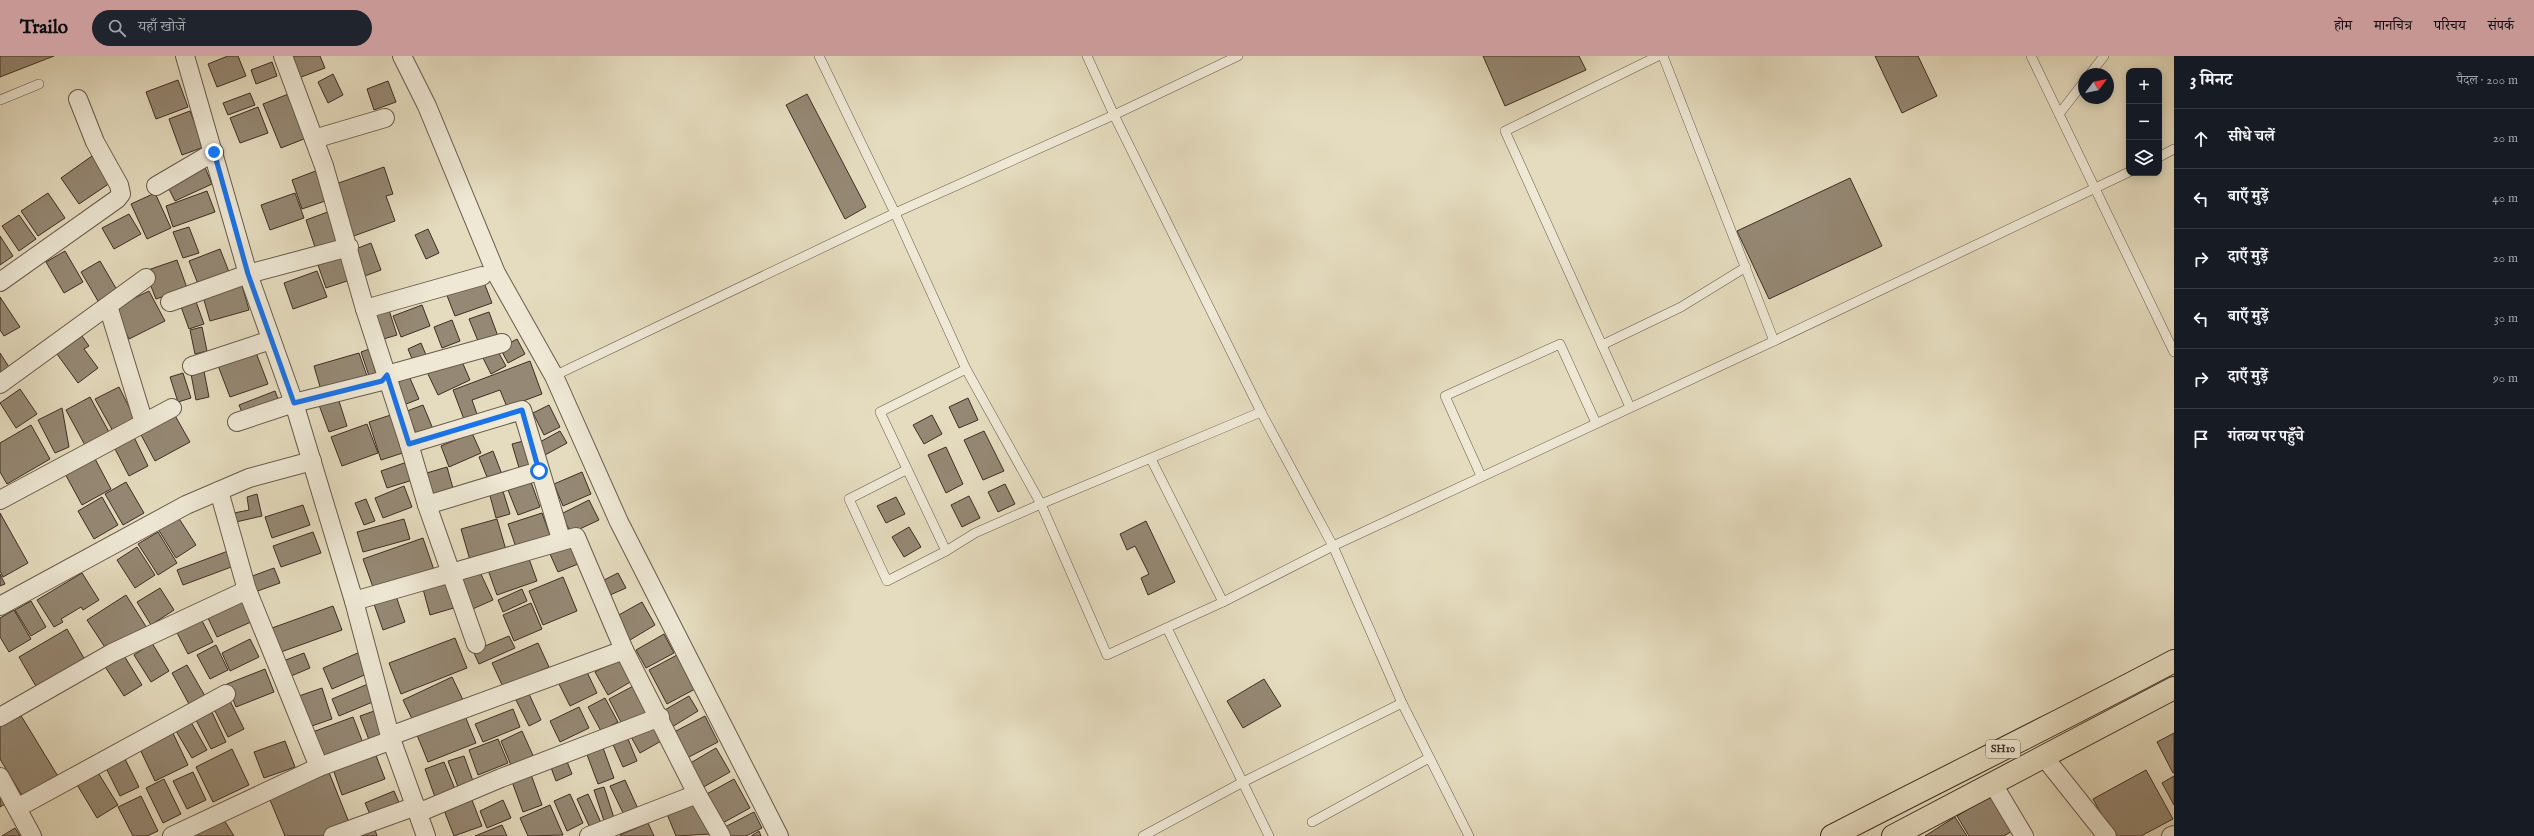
<!DOCTYPE html>
<html lang="hi">
<head>
<meta charset="utf-8">
<style>
  body { margin:0; font-family:"IM FELL English","Noto Serif Devanagari",serif; background:#20242c; color:#f1f3f6 }
  .controls { position:absolute; right:12px; top:12px; display:grid; overflow:hidden; border-radius:8px; box-shadow:0 2px 10px #0003 }
  .controls button { width:36px; height:36px; display:grid; place-items:center; padding:0; border:0; border-bottom:1px solid #363941; background:#171b24; color:#f1f3f6; font:20px sans-serif }
  .compass { position:absolute; left:2078px; top:12px; width:36px; height:36px; border-radius:50%; background:#171b24; box-shadow:0 2px 10px #0003; rotate:58deg }
  .stop { position:absolute; width:12px; height:12px; margin:-9px; border:3px solid #1a73e8; border-radius:50%; background:#fff }
  .stop.end { background:#1a73e8; border-color:#fff; box-shadow:0 1px 4px #0008 }
  .list { margin:0; padding:0; list-style:none }
  h2 { display:flex; justify-content:space-between; align-items:center; height:52px; margin:0; padding:0 16px; font-size:17px }
  h2 small { font-size:13px; font-weight:400; color:#9ea1a6 }
  .list li { display:grid; grid-template-columns:26px 1fr auto; gap:12px; align-items:center; box-sizing:border-box; height:60px; padding:0 16px; border-top:1px solid #363941 }
  .list b { display:block; font-size:15px; white-space:nowrap }
  .list em { font-size:13px; font-style:normal; color:#9ea1a6 }
  .icon { flex:none; width:22px; height:22px; fill:none; stroke:currentColor; stroke-width:2; stroke-linecap:round; stroke-linejoin:round }
  .map { position:relative; flex:none; width:2174px; height:780px; overflow:hidden }
  header { display:flex; align-items:center; gap:24px; box-sizing:border-box; height:56px; padding:0 20px; background:#c59692; color:#111 }
  header strong { font-size:19px }
  nav { display:flex; gap:22px; margin-inline-start:auto; font-size:14px }
  .search { width:280px; height:36px; background:#20242c; display:flex; align-items:center; gap:10px; box-sizing:border-box; padding:0 14px; border-radius:22px; color:#9ea1a6; font-size:15px }
  main { display:flex }
  aside { flex:1; background:#171b24 }
  .map>svg:first-child { display:block }
  .building { fill:#958874; stroke:#3e2e23 }
  .lines { fill:none; stroke-linecap:round; stroke-linejoin:round }
  .service-casing { stroke:#685a4a; stroke-width:10 }
  .minor-casing { stroke:#685a4a; stroke-width:20 }
  .primary-casing { stroke:#3e2e23; stroke-width:24 }
  .service { stroke:#eee8d5; stroke-width:9 }
  .minor { stroke:#eee8d5; stroke-width:18 }
  .primary { stroke:#e5dcbf; stroke-width:22 }
  .route { stroke:#1a73e8; stroke-width:5 }
  .labels { text-anchor:middle; dominant-baseline:central; stroke-width:3.5; stroke-linejoin:round; paint-order:stroke }
  .shield { fill:#eee8d5; stroke:#736658; stroke-width:1 }
  .shield-label { font-size:11px; font-weight:bold; fill:#3e2e23 }
</style>
</head>
<body>
<header>
<strong>Trailo</strong>
<div class="search"><svg class="icon" aria-label="search" viewBox="0 0 24 24"><circle cx="10" cy="10" r="6"/><path d="M15 15l6 6"/></svg>यहाँ खोजें</div>
<nav><a>होम</a><a>मानचित्र</a><a>परिचय</a><a>संपर्क</a></nav>
</header>
<main>
<div class="map">
<svg width="2174" height="780" viewBox="0 0 2174 780">
  <rect width="100%" height="100%" fill="#e5dcbf"/>
  <filter id="stains"><feTurbulence type="fractalNoise" baseFrequency=".005" numOctaves="4"/><feColorMatrix values="0 0 0 0 .2 0 0 0 0 .09 0 0 0 0 .02 0 0 0 .5 -.17"/></filter>
  <radialGradient id="worn" r=".72"><stop offset=".6" stop-color="#630" stop-opacity="0"/><stop offset="1" stop-color="#630" stop-opacity=".3"/></radialGradient>
  <g class="building">
    <path d="M0 0H54L0 21Z"/>
    <path d="M228 0H238L246 20 217 31 208 8Z"/>
    <path d="M287 0H320L325 12 296 23Z"/>
    <path d="M1483 0H1579L1586 14 1505 50Z"/>
    <path d="M1875 0H1918L1937 40 1902 57Z"/>
    <path d="M272 6 277 20 256 28 251 14Z"/>
    <path d="M333 18 343 39 328 47 318 26Z"/>
    <path d="M178 24 188 51 156 63 146 36Z"/>
    <path d="M388 25 396 46 374 54 367 33Z"/>
    <path d="M250 37 255 49 228 59 223 47Z"/>
    <path d="M291 37 309 81 281 92 263 48Z"/>
    <path d="M807 38 866 151 845 163 786 49Z"/>
    <path d="M258 51 268 77 240 87 230 62Z"/>
    <path d="M190 55 204 91 182 99 169 63Z"/>
    <path d="M92 100 110 127 79 148 61 122Z"/>
    <path d="M204 109 212 128 175 145 166 127Z"/>
    <path d="M384 111 393 138 386 140 395 165 351 181 333 129Z"/>
    <path d="M321 113 331 143 302 153 292 124Z"/>
    <path d="M1850 122 1882 190 1769 243 1737 175Z"/>
    <path d="M207 135 215 156 173 171 166 150Z"/>
    <path d="M48 137 65 162 38 180 21 155Z"/>
    <path d="M155 137 171 172 147 183 131 148Z"/>
    <path d="M295 137 304 162 270 174 261 149Z"/>
    <path d="M333 154 345 187 317 197 306 164Z"/>
    <path d="M129 158 141 178 114 193 102 172Z"/>
    <path d="M19 159 36 183 19 195 2 170Z"/>
    <path d="M189 171 199 197 183 202 173 176Z"/>
    <path d="M428 173 439 197 426 203 415 179Z"/>
    <path d="M0 180 13 200 0 209Z"/>
    <path d="M371 187 381 214 362 221 353 194Z"/>
    <path d="M220 193 229 216 198 228 189 205Z"/>
    <path d="M65 195 83 226 64 237 46 206Z"/>
    <path d="M344 199 353 223 326 232 318 209Z"/>
    <path d="M177 204 187 232 156 243 145 215Z"/>
    <path d="M100 205 117 234 98 245 81 216Z"/>
    <path d="M317 215 327 241 293 253 284 227Z"/>
    <path d="M483 224 492 247 455 260 446 237Z"/>
    <path d="M241 226 249 254 210 265 202 237Z"/>
    <path d="M149 235 165 265 129 283 114 252Z"/>
    <path d="M194 240 204 268 189 273 179 245Z"/>
    <path d="M0 241 20 271 4 280 0 274Z"/>
    <path d="M422 249 430 270 401 281 393 260Z"/>
    <path d="M389 254 397 279 380 284 372 259Z"/>
    <path d="M489 256 499 283 480 290 469 263Z"/>
    <path d="M452 264 460 285 442 292 434 271Z"/>
    <path d="M202 271 207 295 195 298 190 274Z"/>
    <path d="M82 280 89 290 84 293 98 312 78 327 57 298Z"/>
    <path d="M517 283 525 298 508 307 500 292Z"/>
    <path d="M421 287 426 299 413 305 408 293Z"/>
    <path d="M375 291 379 302 372 304 376 318 369 320 361 296Z"/>
    <path d="M496 292 506 310 491 318 482 300Z"/>
    <path d="M255 294 268 328 230 341 217 307Z"/>
    <path d="M0 297 11 314 0 322Z"/>
    <path d="M359 297 367 320 321 334 314 310Z"/>
    <path d="M460 301 470 324 438 339 427 316Z"/>
    <path d="M530 305 542 338 507 351 500 334 472 344 478 361 465 366 453 334Z"/>
    <path d="M203 310 209 341 196 344 190 313Z"/>
    <path d="M183 317 191 342 178 346 170 321Z"/>
    <path d="M409 320 419 343 401 350 392 328Z"/>
    <path d="M119 331 136 365 114 377 95 343Z"/>
    <path d="M20 333 37 358 16 372 0 347Z"/>
    <path d="M275 335 280 348 244 361 239 349Z"/>
    <path d="M90 341 110 378 86 391 66 354Z"/>
    <path d="M338 342 347 370 329 376 319 349Z"/>
    <path d="M968 342 978 364 959 372 949 351Z"/>
    <path d="M423 349 433 373 417 380 407 355Z"/>
    <path d="M549 349 560 371 544 379 533 357Z"/>
    <path d="M62 352 69 391 55 397 38 364Z"/>
    <path d="M173 356 190 386 155 405 139 375Z"/>
    <path d="M397 357 409 395 381 404 369 366Z"/>
    <path d="M932 359 942 378 924 388 913 369Z"/>
    <path d="M367 368 378 397 342 410 331 381Z"/>
    <path d="M31 369 50 403 7 428 0 416V387Z"/>
    <path d="M560 375 567 387 545 399 538 387Z"/>
    <path d="M984 375 1004 415 983 424 964 384Z"/>
    <path d="M472 377 481 397 449 411 441 390Z"/>
    <path d="M133 379 148 410 129 420 113 389Z"/>
    <path d="M527 384 534 411 520 415 512 388Z"/>
    <path d="M946 391 963 428 946 437 928 399Z"/>
    <path d="M493 395 503 421 489 426 479 401Z"/>
    <path d="M93 399 111 433 82 449 63 414Z"/>
    <path d="M410 405 416 423 387 432 381 415Z"/>
    <path d="M447 411 454 436 427 444 420 419Z"/>
    <path d="M582 416 591 438 563 450 554 428Z"/>
    <path d="M126 426 144 457 123 469 105 438Z"/>
    <path d="M531 426 540 451 518 459 508 434Z"/>
    <path d="M1005 428 1015 448 998 456 988 436Z"/>
    <path d="M404 430 412 451 383 462 375 442Z"/>
    <path d="M502 432 510 458 496 462 489 436Z"/>
    <path d="M257 438 262 460 236 466 234 457 249 454 247 441Z"/>
    <path d="M969 440 980 462 962 471 951 449Z"/>
    <path d="M102 441 118 469 94 483 78 455Z"/>
    <path d="M896 441 905 458 886 467 877 450Z"/>
    <path d="M366 443 375 465 364 469 355 447Z"/>
    <path d="M589 444 599 464 571 477 561 458Z"/>
    <path d="M303 449 310 469 272 482 265 461Z"/>
    <path d="M0 457 28 507 3 521 0 515Z"/>
    <path d="M542 457 551 482 517 494 508 468Z"/>
    <path d="M178 461 196 489 176 502 158 473Z"/>
    <path d="M404 463 410 483 363 496 357 476Z"/>
    <path d="M497 463 506 494 470 504 461 473Z"/>
    <path d="M1146 465 1175 526 1148 539 1141 522 1149 518 1135 490 1127 494 1120 478Z"/>
    <path d="M909 471 921 491 904 501 892 481Z"/>
    <path d="M158 476 177 507 158 519 138 488Z"/>
    <path d="M313 476 321 497 281 511 273 490Z"/>
    <path d="M423 482 434 514 374 534 363 503Z"/>
    <path d="M576 488 583 506 558 516 550 498Z"/>
    <path d="M137 491 155 519 135 532 117 504Z"/>
    <path d="M228 495 234 510 183 529 177 514Z"/>
    <path d="M528 500 537 525 497 539 488 514Z"/>
    <path d="M274 512 280 527 252 537 247 522Z"/>
    <path d="M479 514 493 544 468 555 454 526Z"/>
    <path d="M82 517 99 544 83 554 81 551 61 563 63 566 54 571 37 544Z"/>
    <path d="M618 517 626 532 610 539 602 525Z"/>
    <path d="M0 518 5 528 0 530Z"/>
    <path d="M563 521 577 555 543 569 529 535Z"/>
    <path d="M450 525 457 551 430 559 423 533Z"/>
    <path d="M160 532 174 554 151 569 137 546Z"/>
    <path d="M522 533 527 545 503 556 498 544Z"/>
    <path d="M126 539 147 572 108 596 87 564Z"/>
    <path d="M396 540 405 566 383 574 374 548Z"/>
    <path d="M31 545 46 571 31 580 15 554Z"/>
    <path d="M242 545 251 566 217 581 207 560Z"/>
    <path d="M642 546 655 569 630 584 617 560Z"/>
    <path d="M531 547 542 573 514 585 503 559Z"/>
    <path d="M333 550 342 574 281 596 272 572Z"/>
    <path d="M14 554 31 583 9 596 0 581V562Z"/>
    <path d="M198 557 213 586 188 598 173 569Z"/>
    <path d="M67 573 85 604 37 632 19 601Z"/>
    <path d="M664 578 674 597 646 612 636 594Z"/>
    <path d="M509 580 515 592 479 608 473 595Z"/>
    <path d="M455 582 467 612 401 638 389 607Z"/>
    <path d="M250 583 259 601 230 615 222 597Z"/>
    <path d="M152 587 169 615 151 626 134 599Z"/>
    <path d="M538 587 549 611 503 631 492 607Z"/>
    <path d="M216 589 228 614 210 623 197 599Z"/>
    <path d="M360 596 369 617 332 633 323 612Z"/>
    <path d="M304 597 310 612 284 623 278 607Z"/>
    <path d="M123 598 142 629 124 640 104 609Z"/>
    <path d="M677 599 695 633 667 648 649 614Z"/>
    <path d="M619 603 632 625 608 639 595 616Z"/>
    <path d="M187 609 205 640 189 648 172 617Z"/>
    <path d="M584 610 597 637 570 650 557 624Z"/>
    <path d="M265 613 274 636 236 651 227 628Z"/>
    <path d="M452 621 464 646 415 669 403 644Z"/>
    <path d="M1264 623 1281 650 1243 672 1227 645Z"/>
    <path d="M368 628 375 645 339 660 332 643Z"/>
    <path d="M637 628 654 659 625 674 609 643Z"/>
    <path d="M322 632 332 663 306 672 296 641Z"/>
    <path d="M529 638 541 664 529 670 516 644Z"/>
    <path d="M689 640 698 655 672 671 663 655Z"/>
    <path d="M605 642 618 666 601 675 588 651Z"/>
    <path d="M230 645 244 673 228 681 214 653Z"/>
    <path d="M579 651 589 672 560 686 550 665Z"/>
    <path d="M513 653 520 671 483 686 475 668Z"/>
    <path d="M211 654 226 686 211 693 195 662Z"/>
    <path d="M377 654 386 678 369 684 360 660Z"/>
    <path d="M20 658 59 722 24 743 0 703V670Z"/>
    <path d="M465 660 476 687 428 706 417 679Z"/>
    <path d="M705 660 718 686 687 702 674 676Z"/>
    <path d="M188 661 207 694 192 702 173 670Z"/>
    <path d="M353 661 363 687 320 703 310 677Z"/>
    <path d="M652 666 663 684 640 697 630 679Z"/>
    <path d="M171 673 188 709 155 725 138 689Z"/>
    <path d="M522 675 535 704 513 714 501 685Z"/>
    <path d="M2174 677V717H2173L2157 686Z"/>
    <path d="M626 678 637 705 623 711 611 684Z"/>
    <path d="M498 683 508 707 478 719 469 694Z"/>
    <path d="M285 685 295 711 264 722 254 696Z"/>
    <path d="M602 689 614 722 598 728 586 696Z"/>
    <path d="M716 692 730 716 700 733 687 709Z"/>
    <path d="M232 693 249 729 213 746 196 711Z"/>
    <path d="M375 697 385 723 342 739 333 713Z"/>
    <path d="M123 699 139 731 120 740 104 708Z"/>
    <path d="M464 700 473 725 458 731 448 705Z"/>
    <path d="M566 703 572 718 556 725 550 709Z"/>
    <path d="M444 706 455 733 435 741 425 713Z"/>
    <path d="M529 713 542 749 523 756 510 720Z"/>
    <path d="M328 714 350 769 322 780H285L268 739Z"/>
    <path d="M2146 714 2173 763 2141 780H2113L2093 743Z"/>
    <path d="M97 715 118 749 97 762 76 727Z"/>
    <path d="M193 716 206 744 187 753 173 725Z"/>
    <path d="M2174 720V749L2162 727Z"/>
    <path d="M164 723 181 758 163 767 146 732Z"/>
    <path d="M734 723 750 752 719 769 703 740Z"/>
    <path d="M625 724 639 755 625 761 610 730Z"/>
    <path d="M604 731 615 765 605 768 594 734Z"/>
    <path d="M0 735 7 747 0 751Z"/>
    <path d="M394 735 401 751 372 763 365 747Z"/>
    <path d="M570 738 583 767 567 775 554 745Z"/>
    <path d="M588 738 602 769 591 774 577 743Z"/>
    <path d="M470 739 482 770 454 780 442 749Z"/>
    <path d="M141 740 158 775 147 780H133L118 751Z"/>
    <path d="M1990 740 2012 775 2004 780H1969L1957 760Z"/>
    <path d="M503 744 511 762 487 772 480 755Z"/>
    <path d="M697 745 711 778 676 780 667 758Z"/>
    <path d="M550 749 563 779 528 780 520 762Z"/>
    <path d="M754 756 762 772 746 780H725L721 773Z"/>
    <path d="M221 759 234 780H187Z"/>
    <path d="M1955 761 1967 780H1925Z"/>
    <path d="M648 767 654 780H620V779Z"/>
    <path d="M502 769 507 780H475Z"/>
    <path d="M374 771 377 780H351Z"/>
    <path d="M15 772 20 780H2Z"/>
    <path d="M759 775 761 780H751Z"/>
  </g>
  <g class="lines">
    <g class="service-casing">
      <g id="service">
        <path d="M819 0 895 157 966 313 1041 448 1107 599 1223 546 1333 490 1774 285 2129 116"/>
        <path d="M1087 0 1114 59 1261 356 1333 490 1402 647 1469 780"/>
        <path d="M1663 0 1774 285"/>
        <path d="M2031 0 2174 296"/>
        <path d="M2090 18 2104 0"/>
        <path d="M0 44 39 28"/>
        <path d="M2059 58 2084 26"/>
        <path d="M2159 101 2174 93"/>
        <path d="M1602 289 1681 251 1746 211"/>
        <path d="M966 313 880 356 946 495 975 477 1041 448 1261 356"/>
        <path d="M554 320 895 157 1114 59 1238 0"/>
        <path d="M1630 351 1505 75 1658 0"/>
        <path d="M1151 403 1223 546"/>
        <path d="M906 414 849 443 887 525 946 495"/>
        <path d="M1481 420 1445 340 1560 288 1596 367"/>
        <path d="M1167 572 1269 780"/>
        <path d="M1312 766 1429 702"/>
        <path d="M1143 780 1243 726 1402 647"/>
      </g>
    </g>
    <g class="minor-casing">
      <g id="minor">
        <path d="M185 0 248 218 294 347 354 545 390 680 426 780"/>
        <path d="M283 0 324 110 365 253 409 388 522 354 561 483"/>
        <path d="M402 0 427 50 496 217 554 320 619 466 779 780"/>
        <path d="M314 83 385 62"/>
        <path d="M156 130 214 96"/>
        <path d="M0 226 117 143 121 138 119 129 95 86 78 43"/>
        <path d="M170 246 248 218 349 191"/>
        <path d="M108 250 144 367"/>
        <path d="M365 253 482 220"/>
        <path d="M192 310 271 284"/>
        <path d="M0 328 146 222"/>
        <path d="M237 366 294 347 382 325 387 319 502 287"/>
        <path d="M409 388 427 449 476 588"/>
        <path d="M219 435 247 534 319 711"/>
        <path d="M0 444 172 352"/>
        <path d="M427 449 539 415"/>
        <path d="M354 545 576 481 624 594 697 738 721 780"/>
        <path d="M0 550 186 449 249 422 312 405"/>
        <path d="M0 661 112 597 247 534"/>
        <path d="M390 680 624 594"/>
        <path d="M2044 701 2107 780"/>
        <path d="M0 721 32 780"/>
        <path d="M1993 728 2024 780"/>
        <path d="M17 752 226 638"/>
        <path d="M418 757 501 722 660 661"/>
        <path d="M172 780 319 711 392 684"/>
        <path d="M333 780 416 750"/>
        <path d="M589 780 697 738"/>
        <path d="M2171 780 2174 779"/>
      </g>
    </g>
    <g class="primary-casing">
      <g id="primary">
        <path d="M1832 780C1946 721 2061 665 2174 605"/>
        <path d="M1893 780 2174 632"/>
      </g>
    </g>
    <use href="#service" class="service"/>
    <use href="#minor" class="minor"/>
    <use href="#primary" class="primary"/>
  </g>
  <g class="lines">
    <path class="route" d="M214 96 248 218 294 347 382 325 387 319 409 388 522 354 539 415"/>
  </g>
  <g class="labels">
    <rect class="shield" x="1986" y="684" width="34" height="18" rx="3"/>
    <g class="shield-label">
      <text x="2003" y="693">SH10</text>
    </g>
  </g>
  <rect width="100%" height="100%" filter="url(#stains)"/>
  <rect width="100%" height="100%" fill="url(#worn)"/>
</svg>
<div class="controls">
<button>+</button>
<button>−</button>
<button><svg class="icon" aria-label="layers" viewBox="0 0 24 24"><path d="M12 4l9 5-9 5-9-5zM3 14l9 5 9-5"/></svg></button>
</div>
<svg class="compass" viewBox="-18 -18 36 36"><path d="M0-13l5 13h-10z" fill="#e53935"/><path d="M0 13l5-13h-10z" fill="#9ea1a6"/></svg>
<div class="stop" style="left:539px;top:415px"></div>
<div class="stop end" style="left:214px;top:96px"></div>
</div>
<aside>
<h2>3 मिनट<small>पैदल · 200 m</small></h2>
<ul class="list">
<li><svg class="icon" aria-label="ahead" viewBox="0 0 24 24"><path d="M12 20V5M6 11l6-6 6 6"/></svg><div><b>सीधे चलें</b></div><em>20 m</em></li>
<li><svg class="icon" aria-label="left" viewBox="0 0 24 24"><path d="M17 20v-9H6M10 6l-5 5 5 5"/></svg><div><b>बाएँ मुड़ें</b></div><em>40 m</em></li>
<li><svg class="icon" aria-label="right" viewBox="0 0 24 24"><path d="M7 20v-9h11M14 6l5 5-5 5"/></svg><div><b>दाएँ मुड़ें</b></div><em>20 m</em></li>
<li><svg class="icon" aria-label="left" viewBox="0 0 24 24"><path d="M17 20v-9H6M10 6l-5 5 5 5"/></svg><div><b>बाएँ मुड़ें</b></div><em>30 m</em></li>
<li><svg class="icon" aria-label="right" viewBox="0 0 24 24"><path d="M7 20v-9h11M14 6l5 5-5 5"/></svg><div><b>दाएँ मुड़ें</b></div><em>90 m</em></li>
<li><svg class="icon" aria-label="arrive" viewBox="0 0 24 24"><path d="M6 21V4h12l-3 4 3 4H6"/></svg><div><b>गंतव्य पर पहुँचे</b></div></li>
</ul>
</aside>
</main>
</body>
</html>
